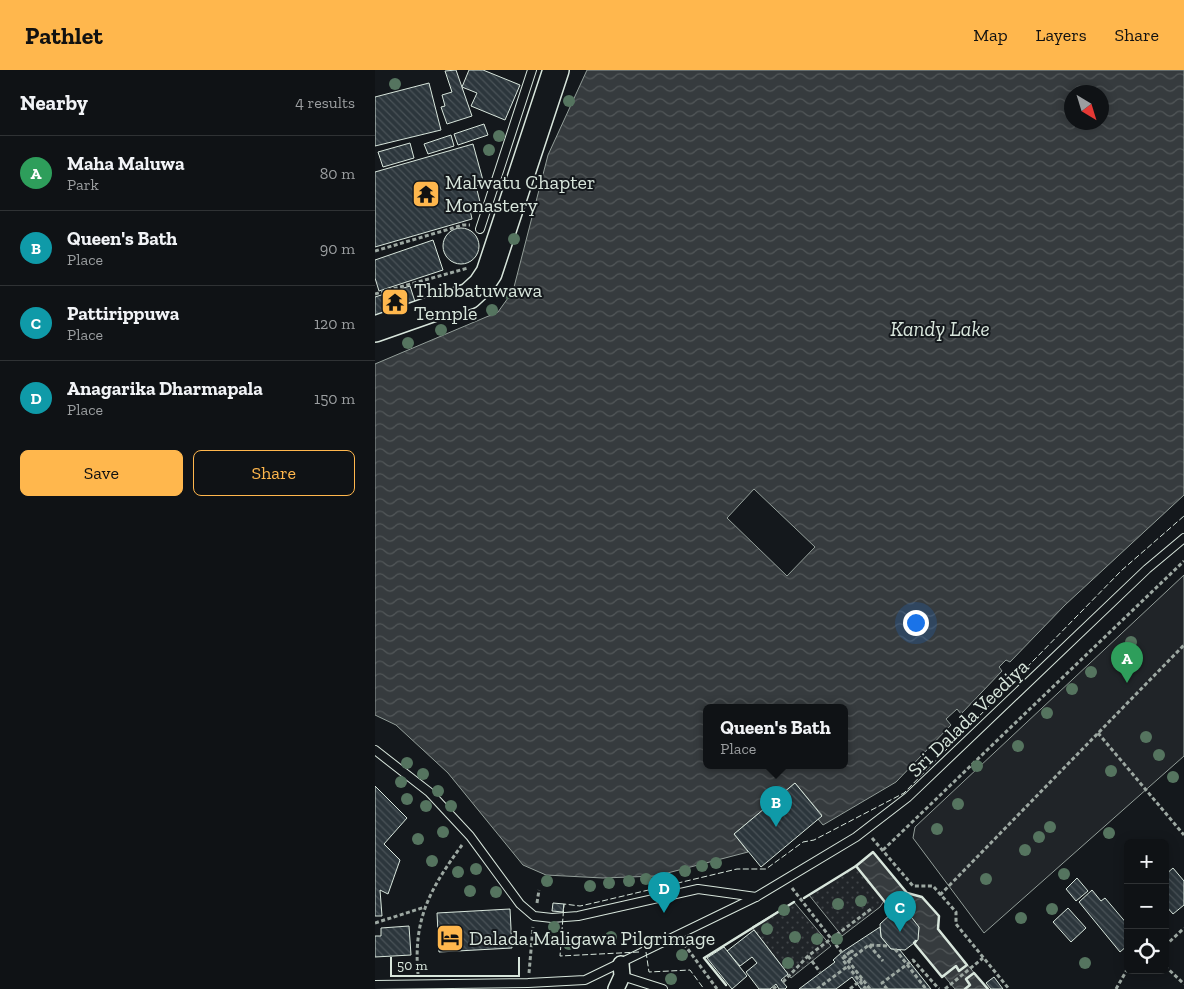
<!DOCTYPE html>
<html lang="en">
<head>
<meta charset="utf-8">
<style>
  body { margin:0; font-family:"Zilla Slab",serif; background:#181b1e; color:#f1f3f6 }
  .controls { position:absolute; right:15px; bottom:15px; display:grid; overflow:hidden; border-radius:8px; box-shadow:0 2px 12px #0003 }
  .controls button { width:45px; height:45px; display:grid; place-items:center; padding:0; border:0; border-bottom:1px solid #2f3234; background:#0f1215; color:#f1f3f6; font:25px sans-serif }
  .compass { position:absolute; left:689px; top:15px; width:45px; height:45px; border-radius:50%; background:#0f1215; box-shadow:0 2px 12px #0003; rotate:142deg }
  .scale { position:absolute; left:15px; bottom:12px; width:130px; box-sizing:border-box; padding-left:5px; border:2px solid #d8e6dc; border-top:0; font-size:14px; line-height:18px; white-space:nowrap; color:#d8e6dc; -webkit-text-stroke:4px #14181c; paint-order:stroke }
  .you { position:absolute; left:540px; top:552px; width:18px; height:18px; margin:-12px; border:4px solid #fff; border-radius:50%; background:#1a73e8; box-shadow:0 0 0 8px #1a73e833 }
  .badge { display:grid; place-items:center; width:32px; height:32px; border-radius:50%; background:#ffb74d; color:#fff; font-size:16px; font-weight:700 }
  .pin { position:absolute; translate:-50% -41px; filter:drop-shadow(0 1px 2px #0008) }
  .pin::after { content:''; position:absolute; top:26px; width:18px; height:15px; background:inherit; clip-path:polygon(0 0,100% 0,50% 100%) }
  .popup { position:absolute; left:328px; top:634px; width:145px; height:65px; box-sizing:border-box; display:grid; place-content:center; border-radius:8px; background:#0f1215; filter:drop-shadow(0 1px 4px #0005); font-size:16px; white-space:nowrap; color:#9b9ea0 }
  .popup b { font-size:19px; color:#f1f3f6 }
  .popup::after { content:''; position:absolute; left:50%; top:100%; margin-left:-10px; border:10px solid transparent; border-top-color:#0f1215 }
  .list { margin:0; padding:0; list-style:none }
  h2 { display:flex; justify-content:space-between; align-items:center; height:65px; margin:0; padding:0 20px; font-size:21px }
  h2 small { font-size:16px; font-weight:400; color:#9b9ea0 }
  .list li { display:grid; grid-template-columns:32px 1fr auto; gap:15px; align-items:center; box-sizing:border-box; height:75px; padding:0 20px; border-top:1px solid #2f3234 }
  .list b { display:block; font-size:19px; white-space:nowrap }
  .list p { margin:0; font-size:16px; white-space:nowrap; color:#9b9ea0 }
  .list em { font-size:16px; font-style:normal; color:#9b9ea0 }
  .actions { display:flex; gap:10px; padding:15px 20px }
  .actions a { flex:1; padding:11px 0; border:1px solid #ffb74d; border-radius:8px; text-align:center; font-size:18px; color:#ffb74d }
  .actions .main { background:#ffb74d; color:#111 }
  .icon { flex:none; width:28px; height:28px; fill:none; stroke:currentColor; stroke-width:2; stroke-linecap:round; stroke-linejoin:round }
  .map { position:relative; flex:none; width:809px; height:919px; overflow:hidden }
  header { display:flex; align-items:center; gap:30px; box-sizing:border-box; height:70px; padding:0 25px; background:#ffb74d; color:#111 }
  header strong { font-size:24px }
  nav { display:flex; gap:28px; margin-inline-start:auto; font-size:18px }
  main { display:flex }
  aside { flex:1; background:#0f1215 }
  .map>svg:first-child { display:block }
  .grass { fill:url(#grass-dots); stroke:#939e99 }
  .park { fill:#202428; stroke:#939e99 }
  .water { fill:url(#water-waves); stroke:#939e99; fill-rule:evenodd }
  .building { fill:url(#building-back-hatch); stroke:#d8e6dc }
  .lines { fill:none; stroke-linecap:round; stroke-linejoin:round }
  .lane-casing { stroke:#d8e6dc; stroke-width:10 }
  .street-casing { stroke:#d8e6dc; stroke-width:18 }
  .primary-casing { stroke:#d8e6dc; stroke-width:28 }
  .path { stroke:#9da8a2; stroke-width:3; stroke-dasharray:4 2.5; stroke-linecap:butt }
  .lane { stroke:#14181c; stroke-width:8 }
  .street { stroke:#14181c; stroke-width:15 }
  .primary { stroke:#14181c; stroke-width:25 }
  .path-bridge { stroke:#9da8a2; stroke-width:3; stroke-dasharray:4 2.5; stroke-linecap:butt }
  .fence { stroke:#d8e6dc; stroke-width:1; stroke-dasharray:6 2.5; stroke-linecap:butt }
  .wall { stroke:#d8e6dc; stroke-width:2.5 }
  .tree { fill:#55745f }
  .labels { text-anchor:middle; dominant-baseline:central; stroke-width:4; stroke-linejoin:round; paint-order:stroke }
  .poi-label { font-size:20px; fill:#d8e6dc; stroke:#14181c; text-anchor:start }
  .street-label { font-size:20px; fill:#d8e6dc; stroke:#14181c }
  .water-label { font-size:21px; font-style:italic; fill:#d8e6dc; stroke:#14181c }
</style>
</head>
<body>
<header>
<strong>Pathlet</strong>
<nav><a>Map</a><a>Layers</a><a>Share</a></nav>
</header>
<main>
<aside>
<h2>Nearby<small>4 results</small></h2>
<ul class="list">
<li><span class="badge" style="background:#2e9e5b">A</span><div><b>Maha Maluwa</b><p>Park</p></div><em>80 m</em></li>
<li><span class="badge" style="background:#0f9aa8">B</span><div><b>Queen's Bath</b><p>Place</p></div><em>90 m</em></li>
<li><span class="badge" style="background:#0f9aa8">C</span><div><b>Pattirippuwa</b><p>Place</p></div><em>120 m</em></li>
<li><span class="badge" style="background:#0f9aa8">D</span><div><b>Anagarika Dharmapala</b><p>Place</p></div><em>150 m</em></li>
</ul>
<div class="actions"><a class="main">Save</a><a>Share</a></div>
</aside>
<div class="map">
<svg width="809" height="919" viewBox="0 0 809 919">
  <defs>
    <pattern id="grass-dots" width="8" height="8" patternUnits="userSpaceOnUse" patternTransform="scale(1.25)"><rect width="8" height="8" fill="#202428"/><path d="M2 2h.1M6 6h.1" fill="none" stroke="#404447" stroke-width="1.8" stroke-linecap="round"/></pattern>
    <pattern id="water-waves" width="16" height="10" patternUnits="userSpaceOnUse" patternTransform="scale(1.25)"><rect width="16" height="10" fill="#363b3e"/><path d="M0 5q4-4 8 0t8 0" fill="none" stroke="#525759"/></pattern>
    <pattern id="building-back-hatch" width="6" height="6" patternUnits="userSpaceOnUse" patternTransform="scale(1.25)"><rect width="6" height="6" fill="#2c363c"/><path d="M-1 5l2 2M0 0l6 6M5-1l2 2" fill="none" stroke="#4a5358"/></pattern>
  </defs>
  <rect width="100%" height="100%" fill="#14181c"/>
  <g class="grass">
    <path d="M481 796 509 831 505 837 467 866 434 825Z"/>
    <path d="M419 832 456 876 416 908 377 857Z"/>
  </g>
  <path class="park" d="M809 505V686L609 863 538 768 540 757Z"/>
  <g class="water">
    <path d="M212 0H809V425L690 535 635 592 631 590 624 597 627 601 586 644 582 639 571 649 576 655 521 712 448 755 443 749 447 745 420 713 359 764 373 782 281 806 228 808 171 805 148 795 73 703 21 655 0 645V294L123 242 138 221 173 85ZM696 22H726V52H696ZM379 419 440 477 412 506 352 448ZM332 638H470V696H332Z"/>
    <path d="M498 782 532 823 547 827 564 846 563 860 613 919H580L569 906 567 907 539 873 543 869 544 857 533 843 518 842 481 796Z"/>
  </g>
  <g class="building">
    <path d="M81 0 97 46 72 54 66 37 70 36 67 25 77 22 70 1Z"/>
    <path d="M94 0H108L145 15 130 50 96 36 102 23 87 17Z"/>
    <path d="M54 13 66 60 0 76V27Z"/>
    <path d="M109 54 113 65 83 75 79 64Z"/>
    <path d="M76 65 79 76 53 84 49 74Z"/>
    <path d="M35 73 39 88 8 97 3 82Z"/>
    <path d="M98 74 109 114 101 116 105 132 94 135 97 149 0 177V102Z"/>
    <circle cx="86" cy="176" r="18"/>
    <path d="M58 170 68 200 4 221 0 208V190Z"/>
    <path d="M35 216 42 238 0 251V227Z"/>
    <path d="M420 713 447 746 386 797 359 764Z"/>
    <path d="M0 716 32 748 9 774 25 790 13 824 5 820 7 846H0Z"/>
    <path d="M798 798 809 811V835L798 844 790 835V805Z"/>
    <path d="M702 808 713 821 701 831 691 819Z"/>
    <path d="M717 820 726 831 730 828 753 855V875L745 882 704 832Z"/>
    <path d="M178 833 189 834 188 842 177 841Z"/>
    <path d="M693 838 711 858 696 872 678 852Z"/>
    <path d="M135 839 137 878 64 882 62 843Z"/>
    <path d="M518 842 533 843 544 857 543 870 530 880 516 879 506 867 505 854Z"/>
    <path d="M34 856 36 885 0 887V866H6V858Z"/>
    <path d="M505 857 506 867 516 879 525 880 556 919H486L477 907 461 919H424L460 892 458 890 467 882Z"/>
    <path d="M379 860 413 904 406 910 412 917 410 919H404L401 914 395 919H384L371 902 382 893 377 887 365 896 352 881Z"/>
    <path d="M349 877 372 906 357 919 332 888Z"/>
    <path d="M619 907 628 919H616L611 913Z"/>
  </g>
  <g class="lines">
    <g class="lane-casing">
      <g id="lane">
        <path d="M105 159 157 0"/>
        <path d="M0 680 54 722 95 766 145 834 159 846 177 848 203 846 323 819 381 827"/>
        <path d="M247 906 288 919"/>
        <path d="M0 915 153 913 210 910 381 827 481 767 533 727 772 499 809 468"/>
      </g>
    </g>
    <g class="street-casing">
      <path id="street" d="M241 919 247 906 246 894"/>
    </g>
    <g class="primary-casing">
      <path id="primary" d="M0 259 94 226 106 215 114 203 181 0"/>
    </g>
    <g class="path">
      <path d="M0 181 88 155H95"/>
      <path d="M0 224 93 198"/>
      <path d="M723 663 809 765"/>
      <path d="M497 768 538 816H558L581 842V854L634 919"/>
      <path d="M508 780 809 491"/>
      <path d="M417 818 495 919"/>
      <path d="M565 825 809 575"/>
      <path d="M162 833 164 820"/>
      <path d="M0 853 50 837"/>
      <path d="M309 874 342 919"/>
      <path d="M494 875 508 891"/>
      <path d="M790 876 809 858"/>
      <path d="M520 879 551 919"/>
      <path d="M475 882 477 881 480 885"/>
      <path d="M433 886 445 902"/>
      <path d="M474 890 494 875 514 876"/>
      <path d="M790 896 809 914"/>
      <path d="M154 903 158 857"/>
      <path d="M43 904C38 849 55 819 87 775"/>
      <path d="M408 912 433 886 496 839"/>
      <path d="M398 919 402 916"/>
      <path d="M442 919 473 896"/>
      <path d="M475 919 487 909"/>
      <path d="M512 919 507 913 538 890 564 919"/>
      <path d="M570 919 608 888"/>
      <path d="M741 919 753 898"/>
    </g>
    <use href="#lane" class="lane"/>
    <use href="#street" class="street"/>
    <use href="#primary" class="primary"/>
    <path class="path-bridge" d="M475 882 467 889 491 919"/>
    <g class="fence">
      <path d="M264 882 185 886 189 834 205 836 223 832 362 799H391L428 772 439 770 529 723 747 500 809 446"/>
      <path d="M271 882 274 902 315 900 329 919"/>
    </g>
    <g class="wall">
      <path d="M481 796 518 842 521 843"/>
      <path d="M429 828 481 796 498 782 532 823 547 827 564 846 563 859 592 895 584 901 581 896 567 907 539 873 541 871"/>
      <path d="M351 915 329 888 419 832"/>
      <path d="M590 919 595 915 591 909 599 903 613 919"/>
    </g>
  </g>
  <g class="tree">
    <circle cx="20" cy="14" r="6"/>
    <circle cx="194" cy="31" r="6"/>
    <circle cx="124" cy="66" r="6"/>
    <circle cx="114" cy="80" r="6"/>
    <circle cx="139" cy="169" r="6"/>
    <circle cx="133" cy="223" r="6"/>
    <circle cx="117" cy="240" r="6"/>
    <circle cx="66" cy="260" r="6"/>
    <circle cx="33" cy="273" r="6"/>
    <circle cx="756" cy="572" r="6"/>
    <circle cx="716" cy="602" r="6"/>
    <circle cx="697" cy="619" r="6"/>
    <circle cx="672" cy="643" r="6"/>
    <circle cx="771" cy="667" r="6"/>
    <circle cx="643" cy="676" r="6"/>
    <circle cx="784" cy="685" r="6"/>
    <circle cx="32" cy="693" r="6"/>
    <circle cx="602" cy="696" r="6"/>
    <circle cx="736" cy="701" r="6"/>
    <circle cx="48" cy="704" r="6"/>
    <circle cx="798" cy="707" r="6"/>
    <circle cx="26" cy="712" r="6"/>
    <circle cx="63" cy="721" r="6"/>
    <circle cx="32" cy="729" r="6"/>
    <circle cx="583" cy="734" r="6"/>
    <circle cx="51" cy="736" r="6"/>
    <circle cx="76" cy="736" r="6"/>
    <circle cx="675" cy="757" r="6"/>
    <circle cx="562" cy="759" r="6"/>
    <circle cx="68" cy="762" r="6"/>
    <circle cx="734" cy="763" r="6"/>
    <circle cx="664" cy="767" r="6"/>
    <circle cx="43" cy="769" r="6"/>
    <circle cx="650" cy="780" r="6"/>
    <circle cx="57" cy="791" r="6"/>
    <circle cx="341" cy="793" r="6"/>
    <circle cx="327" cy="796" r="6"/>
    <circle cx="101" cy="799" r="6"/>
    <circle cx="310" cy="801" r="6"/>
    <circle cx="83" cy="802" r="6"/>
    <circle cx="689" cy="804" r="6"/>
    <circle cx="271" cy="809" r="6"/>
    <circle cx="611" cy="809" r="6"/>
    <circle cx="172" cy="811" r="6"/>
    <circle cx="254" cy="811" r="6"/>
    <circle cx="234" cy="813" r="6"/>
    <circle cx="215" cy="816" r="6"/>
    <circle cx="95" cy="821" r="6"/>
    <circle cx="121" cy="822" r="6"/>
    <circle cx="486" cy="831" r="6"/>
    <circle cx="463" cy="834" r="6"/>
    <circle cx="677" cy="839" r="6"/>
    <circle cx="409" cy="840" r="6"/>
    <circle cx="646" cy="848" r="6"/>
    <circle cx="179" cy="857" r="6"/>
    <circle cx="392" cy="859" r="6"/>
    <circle cx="236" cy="867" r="6"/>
    <circle cx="420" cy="867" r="6"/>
    <circle cx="442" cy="869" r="6"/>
    <circle cx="462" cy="869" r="6"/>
    <circle cx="172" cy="870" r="6"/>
    <circle cx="194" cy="874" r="6"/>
    <circle cx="307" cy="885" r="6"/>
    <circle cx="413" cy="893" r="6"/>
    <circle cx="710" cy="893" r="6"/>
    <circle cx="296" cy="909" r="6"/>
  </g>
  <defs>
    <g id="temple-square" transform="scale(1.4375)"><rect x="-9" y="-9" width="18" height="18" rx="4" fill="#ffb74d" stroke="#14181c"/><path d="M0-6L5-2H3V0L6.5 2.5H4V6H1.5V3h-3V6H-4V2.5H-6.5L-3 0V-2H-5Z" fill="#111"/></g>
    <g id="hotel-square" transform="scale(1.4375)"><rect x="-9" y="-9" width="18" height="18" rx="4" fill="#ffb74d" stroke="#14181c"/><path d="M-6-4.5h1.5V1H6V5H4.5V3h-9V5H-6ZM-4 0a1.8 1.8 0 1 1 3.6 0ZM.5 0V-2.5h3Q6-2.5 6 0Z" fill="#111"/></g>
  </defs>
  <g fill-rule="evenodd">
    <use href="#temple-square" x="51" y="124"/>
    <use href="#temple-square" x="20" y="232"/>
    <use href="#hotel-square" x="75" y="868"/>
  </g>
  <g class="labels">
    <g class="poi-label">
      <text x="70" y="112">Malwatu Chapter<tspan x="70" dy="23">Monastery</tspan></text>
      <text x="39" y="220">Thibbatuwawa<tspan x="39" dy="23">Temple</tspan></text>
      <text x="94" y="868">Dalada Maligawa Pilgrimage</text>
    </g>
    <g class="street-label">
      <text transform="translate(593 648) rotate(-44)">Sri Dalada Veediya</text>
    </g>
    <g class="water-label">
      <text x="565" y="258">Kandy Lake</text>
    </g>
  </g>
</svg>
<div class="controls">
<button>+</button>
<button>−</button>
<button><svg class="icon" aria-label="locate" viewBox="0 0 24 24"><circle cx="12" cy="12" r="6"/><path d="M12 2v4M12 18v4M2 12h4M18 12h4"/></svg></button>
</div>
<svg class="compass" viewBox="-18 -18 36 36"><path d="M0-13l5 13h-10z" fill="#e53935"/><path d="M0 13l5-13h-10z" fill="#9b9ea0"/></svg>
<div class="scale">50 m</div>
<div class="you"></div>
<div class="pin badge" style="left:752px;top:613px;background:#2e9e5b">A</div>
<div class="pin badge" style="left:401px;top:757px;background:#0f9aa8">B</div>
<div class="popup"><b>Queen's Bath</b>Place</div>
<div class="pin badge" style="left:525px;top:862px;background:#0f9aa8">C</div>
<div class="pin badge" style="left:289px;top:843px;background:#0f9aa8">D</div>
</div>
</main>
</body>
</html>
